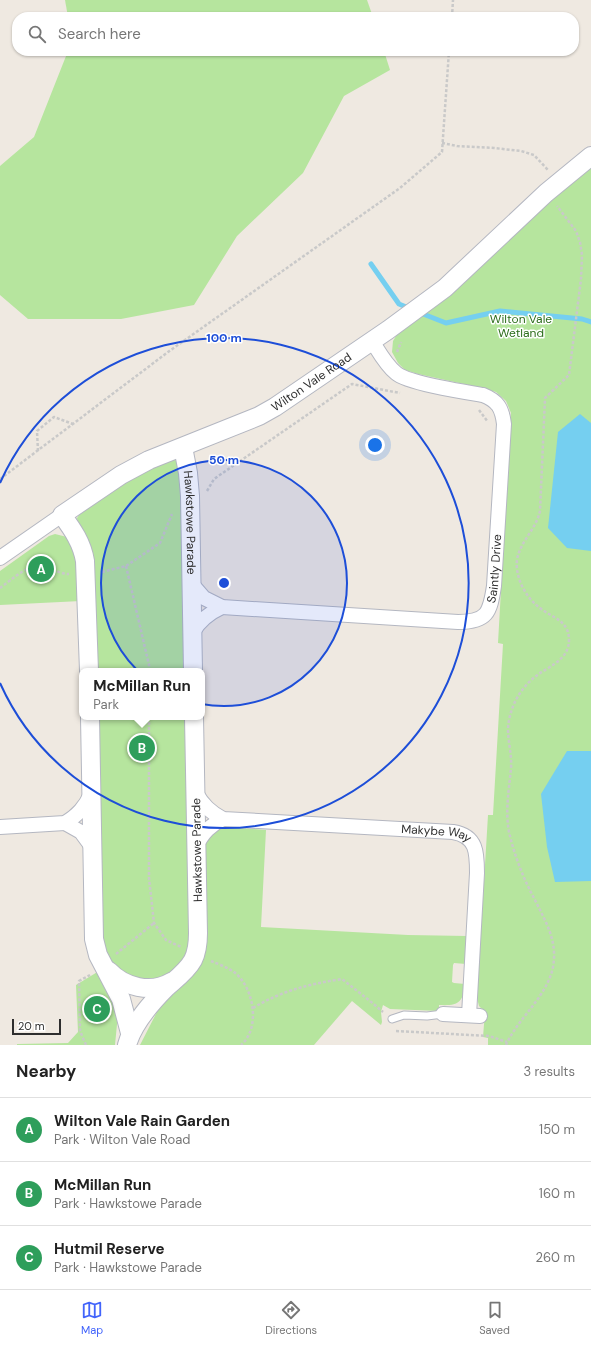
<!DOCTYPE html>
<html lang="en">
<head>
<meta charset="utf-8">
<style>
  body { margin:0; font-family:"DM Sans",sans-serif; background:#f6f6f6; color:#222 }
  .scale { position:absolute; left:12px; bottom:10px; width:49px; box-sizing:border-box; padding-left:4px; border:2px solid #2e2e2e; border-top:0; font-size:11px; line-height:14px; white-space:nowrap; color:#2e2e2e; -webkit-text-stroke:3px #fff; paint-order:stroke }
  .you { position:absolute; left:375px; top:445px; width:14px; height:14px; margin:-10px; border:3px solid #fff; border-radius:50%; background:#1a73e8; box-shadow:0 0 0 6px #1a73e833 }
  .badge { display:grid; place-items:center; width:26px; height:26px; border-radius:50%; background:#4264fb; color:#fff; font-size:13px; font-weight:700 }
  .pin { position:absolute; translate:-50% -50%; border:2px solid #fff; box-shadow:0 1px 4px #0006 }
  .popup { position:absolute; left:79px; top:668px; width:126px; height:52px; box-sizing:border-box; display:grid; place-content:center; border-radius:8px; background:#fff; filter:drop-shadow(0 1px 3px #0005); font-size:13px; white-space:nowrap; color:#767676 }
  .popup b { font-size:15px; color:#222 }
  .popup::after { content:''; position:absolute; left:50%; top:100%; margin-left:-8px; border:8px solid transparent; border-top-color:#fff }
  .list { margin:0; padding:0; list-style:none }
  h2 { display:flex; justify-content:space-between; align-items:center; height:52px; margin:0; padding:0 16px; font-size:17px }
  h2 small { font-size:13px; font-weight:400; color:#767676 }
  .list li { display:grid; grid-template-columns:26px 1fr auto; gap:12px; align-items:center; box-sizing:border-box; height:64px; padding:0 16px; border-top:1px solid #e0e0e0 }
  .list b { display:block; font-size:15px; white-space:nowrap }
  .list p { margin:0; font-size:13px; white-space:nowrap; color:#767676 }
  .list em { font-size:13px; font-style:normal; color:#767676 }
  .icon { flex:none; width:22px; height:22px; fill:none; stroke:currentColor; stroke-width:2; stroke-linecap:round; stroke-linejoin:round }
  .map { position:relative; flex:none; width:591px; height:1045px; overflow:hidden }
  .search { position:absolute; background:#fff; box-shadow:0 1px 3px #0004; left:12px; right:12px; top:12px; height:44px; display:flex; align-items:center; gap:10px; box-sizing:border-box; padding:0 14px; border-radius:16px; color:#767676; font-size:15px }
  .sheet { height:244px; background:#fff }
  nav { display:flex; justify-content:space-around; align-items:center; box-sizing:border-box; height:56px; border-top:1px solid #e0e0e0; background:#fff; font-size:11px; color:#767676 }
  nav a { display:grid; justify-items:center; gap:2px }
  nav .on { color:#4264fb }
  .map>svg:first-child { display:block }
  .green { fill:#b6e59e }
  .water { fill:#75cff0 }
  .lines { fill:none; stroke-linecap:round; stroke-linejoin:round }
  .stream { stroke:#75cff0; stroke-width:5 }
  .service-casing { stroke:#b4b7c1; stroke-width:9 }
  .minor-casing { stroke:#b4b7c1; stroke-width:16 }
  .tertiary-casing { stroke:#b4b7c1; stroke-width:20 }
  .path { stroke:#c9c9c9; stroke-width:2.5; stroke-dasharray:3 2; stroke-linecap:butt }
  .service { stroke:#fff; stroke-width:7 }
  .minor { stroke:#fff; stroke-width:14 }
  .tertiary { stroke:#fff; stroke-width:18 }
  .ring { fill:none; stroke:#1d4ed8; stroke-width:2 }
  .labels { text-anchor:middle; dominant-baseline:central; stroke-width:3; stroke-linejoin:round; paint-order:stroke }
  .park-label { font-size:12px; fill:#2c6e1b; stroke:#fff }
  .street-label { font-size:12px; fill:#2e2e2e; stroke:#fff }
  .centre { fill:#1d4ed8; stroke:#fff; stroke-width:2 }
  .ring-label { font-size:12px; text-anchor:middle; font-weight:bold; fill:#1d4ed8; stroke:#fff; stroke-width:3; stroke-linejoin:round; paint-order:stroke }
</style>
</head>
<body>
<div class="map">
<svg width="591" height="1045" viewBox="0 0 591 1045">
  <rect width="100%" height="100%" fill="#efe9e1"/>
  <g class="green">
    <path d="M65 0H367L373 17H68Z"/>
    <path d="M68 51H384L390 70 344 96 303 173 237 236 194 305 121 319H28L0 295V166L34 137Z"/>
    <path d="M591 167V1045H488V1038L483 1037 485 1012 479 1006 477 998 488 815H493L503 644 498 643 511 413 506 401 496 392 482 388 418 374 405 370 398 363 392 352 393 341 396 336 546 204Z"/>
    <path d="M175 459 181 471 186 671H95L77 518 80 514 127 482 150 469Z"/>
    <path d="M55 534 67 537 74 545 81 601 0 605V571L49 536Z"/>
    <path d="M96 717H187L192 929 187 956 173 972 152 980 134 979 111 963 102 948Z"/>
    <path d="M225 827 266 830 261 927 408 935 467 936 466 964 454 963 453 965 452 982 454 983 465 984C463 1003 458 1006 439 1005V1011L390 1009 383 1005 381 1012 382 1022 381 1025 352 1001 314 1045H140L160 1006 188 978 204 842 219 828Z"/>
    <path d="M99 971 118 1014 115 1045H17V1044L68 1043 78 1032 76 985Z"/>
  </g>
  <g class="water">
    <path d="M580 414 591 423V551L567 548 548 528 558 432Z"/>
    <path d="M567 751H591V881L555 882 547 847 541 794Z"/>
  </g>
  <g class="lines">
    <g class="stream">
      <path d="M371 264 399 304 411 309"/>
      <path d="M418 312 446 323 500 311 582 319 591 322"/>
    </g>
    <g class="service-casing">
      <path id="service" d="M392 1019 404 1015 427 1016 443 1014"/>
    </g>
    <g class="minor-casing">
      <g id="minor">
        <path d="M0 558 62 515"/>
        <path id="s1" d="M191 583 204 598 222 607 458 622C487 622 490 613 494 586L504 424C502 408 498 401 483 395 465 392 407 383 396 373 386 365 379 352 372 341"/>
        <path d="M193 632C200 620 209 613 222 607"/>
        <path id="s2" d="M196 793C203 805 210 812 223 819L453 832C477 836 477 853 477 873L469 1015"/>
        <path d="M65 823 81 832 92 847"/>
        <path d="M0 827 65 823C78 815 85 807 91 794"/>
        <path d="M196 846C203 833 210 825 223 819"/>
        <path d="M443 1014 480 1016"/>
      </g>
    </g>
    <g class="tertiary-casing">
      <g id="tertiary">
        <path id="s3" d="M183 447 188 473 190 496 193 671"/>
        <path id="s4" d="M89 671 85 561C82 543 73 530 62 515L121 475 149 460 259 416 275 407 388 330 445 288 546 193 591 156"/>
        <path d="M90 717 94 939 98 955 121 999 130 1033"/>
        <path d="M109 971C124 987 151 994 171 982"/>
        <path d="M127 1045C133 1023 151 1003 167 987 176 979 187 971 193 960 197 952 198 942 198 933L194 717"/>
      </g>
    </g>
    <g class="path">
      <path d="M452 17 453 0"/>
      <path d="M442 143 457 146 494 148 521 151 534 155 548 170"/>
      <path d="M397 352 401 342"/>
      <path d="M479 410 488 422"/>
      <path d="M38 451 37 431 54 417 73 424"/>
      <path d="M0 479 168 352 400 188 442 152 449 51"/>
      <path d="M207 491 214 479 352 384 400 393"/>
      <path d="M126 566 149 665V671"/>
      <path d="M102 572 126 566 160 543 172 514"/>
      <path d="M0 588C11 580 32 561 45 566 53 569 60 574 69 574"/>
      <path d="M149 717V878L154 923 166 940 181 947"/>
      <path d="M116 954 154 923"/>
      <path d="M211 961C218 964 227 967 234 972 254 987 261 1028 241 1045"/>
      <path d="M253 1008C281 991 309 984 342 979L370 1001 383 1012"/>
      <path d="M396 1031 489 1036 507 1042"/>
      <path d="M86 1045 80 1031 79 981 90 975"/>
      <path d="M506 1045C518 1018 547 997 553 967 558 940 545 921 534 898 523 878 514 854 509 832 505 810 509 790 511 768 512 755 508 742 508 729 509 709 519 689 536 676 549 666 569 660 569 640 569 620 552 618 540 608 526 598 515 578 517 560 520 541 536 530 540 511L545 398 569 375 581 279 582 255 580 242 576 231 557 206"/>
    </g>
    <use href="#service" class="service"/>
    <use href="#minor" class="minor"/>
    <use href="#tertiary" class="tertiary"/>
  </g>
  <circle cx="224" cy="583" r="123" fill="#1d4ed8" fill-opacity=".12"/>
  <g class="ring">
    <circle cx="224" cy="583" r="123"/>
    <path d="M0 483A245 245 0 1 1 0 683"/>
  </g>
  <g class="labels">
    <g class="park-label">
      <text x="521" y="319">Wilton Vale<tspan x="521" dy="14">Wetland</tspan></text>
    </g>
    <g class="street-label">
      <text stroke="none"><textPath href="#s4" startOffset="446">Wilton Vale Road</textPath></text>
      <text stroke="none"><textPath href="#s3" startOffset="76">Hawkstowe Parade</textPath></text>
      <text stroke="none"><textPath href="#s1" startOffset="353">Saintly Drive</textPath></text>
      <text stroke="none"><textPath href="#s2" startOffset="252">Makybe Way</textPath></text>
      <text transform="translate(197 850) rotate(-91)">Hawkstowe Parade</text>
    </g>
  </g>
  <circle cx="224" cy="583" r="6" class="centre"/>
  <g class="ring-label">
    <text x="224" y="342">100 m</text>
    <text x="224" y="464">50 m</text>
  </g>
</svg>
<div class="scale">20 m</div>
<div class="you"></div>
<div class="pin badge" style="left:41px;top:569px;background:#2e9e5b">A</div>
<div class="pin badge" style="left:142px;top:748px;background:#2e9e5b">B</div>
<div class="popup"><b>McMillan Run</b>Park</div>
<div class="pin badge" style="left:97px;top:1009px;background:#2e9e5b">C</div>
<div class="search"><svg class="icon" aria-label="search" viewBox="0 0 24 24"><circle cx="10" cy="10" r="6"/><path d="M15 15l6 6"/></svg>Search here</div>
</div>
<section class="sheet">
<h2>Nearby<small>3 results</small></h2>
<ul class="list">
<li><span class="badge" style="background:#2e9e5b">A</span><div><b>Wilton Vale Rain Garden</b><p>Park · Wilton Vale Road</p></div><em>150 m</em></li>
<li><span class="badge" style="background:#2e9e5b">B</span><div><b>McMillan Run</b><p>Park · Hawkstowe Parade</p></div><em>160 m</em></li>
<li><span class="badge" style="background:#2e9e5b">C</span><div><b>Hutmil Reserve</b><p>Park · Hawkstowe Parade</p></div><em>260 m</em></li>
</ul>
</section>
<nav>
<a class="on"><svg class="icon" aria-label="map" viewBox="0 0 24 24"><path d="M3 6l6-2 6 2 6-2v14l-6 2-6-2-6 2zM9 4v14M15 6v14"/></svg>Map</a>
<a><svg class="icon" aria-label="directions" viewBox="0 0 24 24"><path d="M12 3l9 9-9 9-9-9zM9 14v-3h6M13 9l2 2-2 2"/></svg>Directions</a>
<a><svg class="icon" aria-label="saved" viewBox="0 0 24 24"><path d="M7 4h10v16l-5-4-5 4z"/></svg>Saved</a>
</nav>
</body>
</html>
